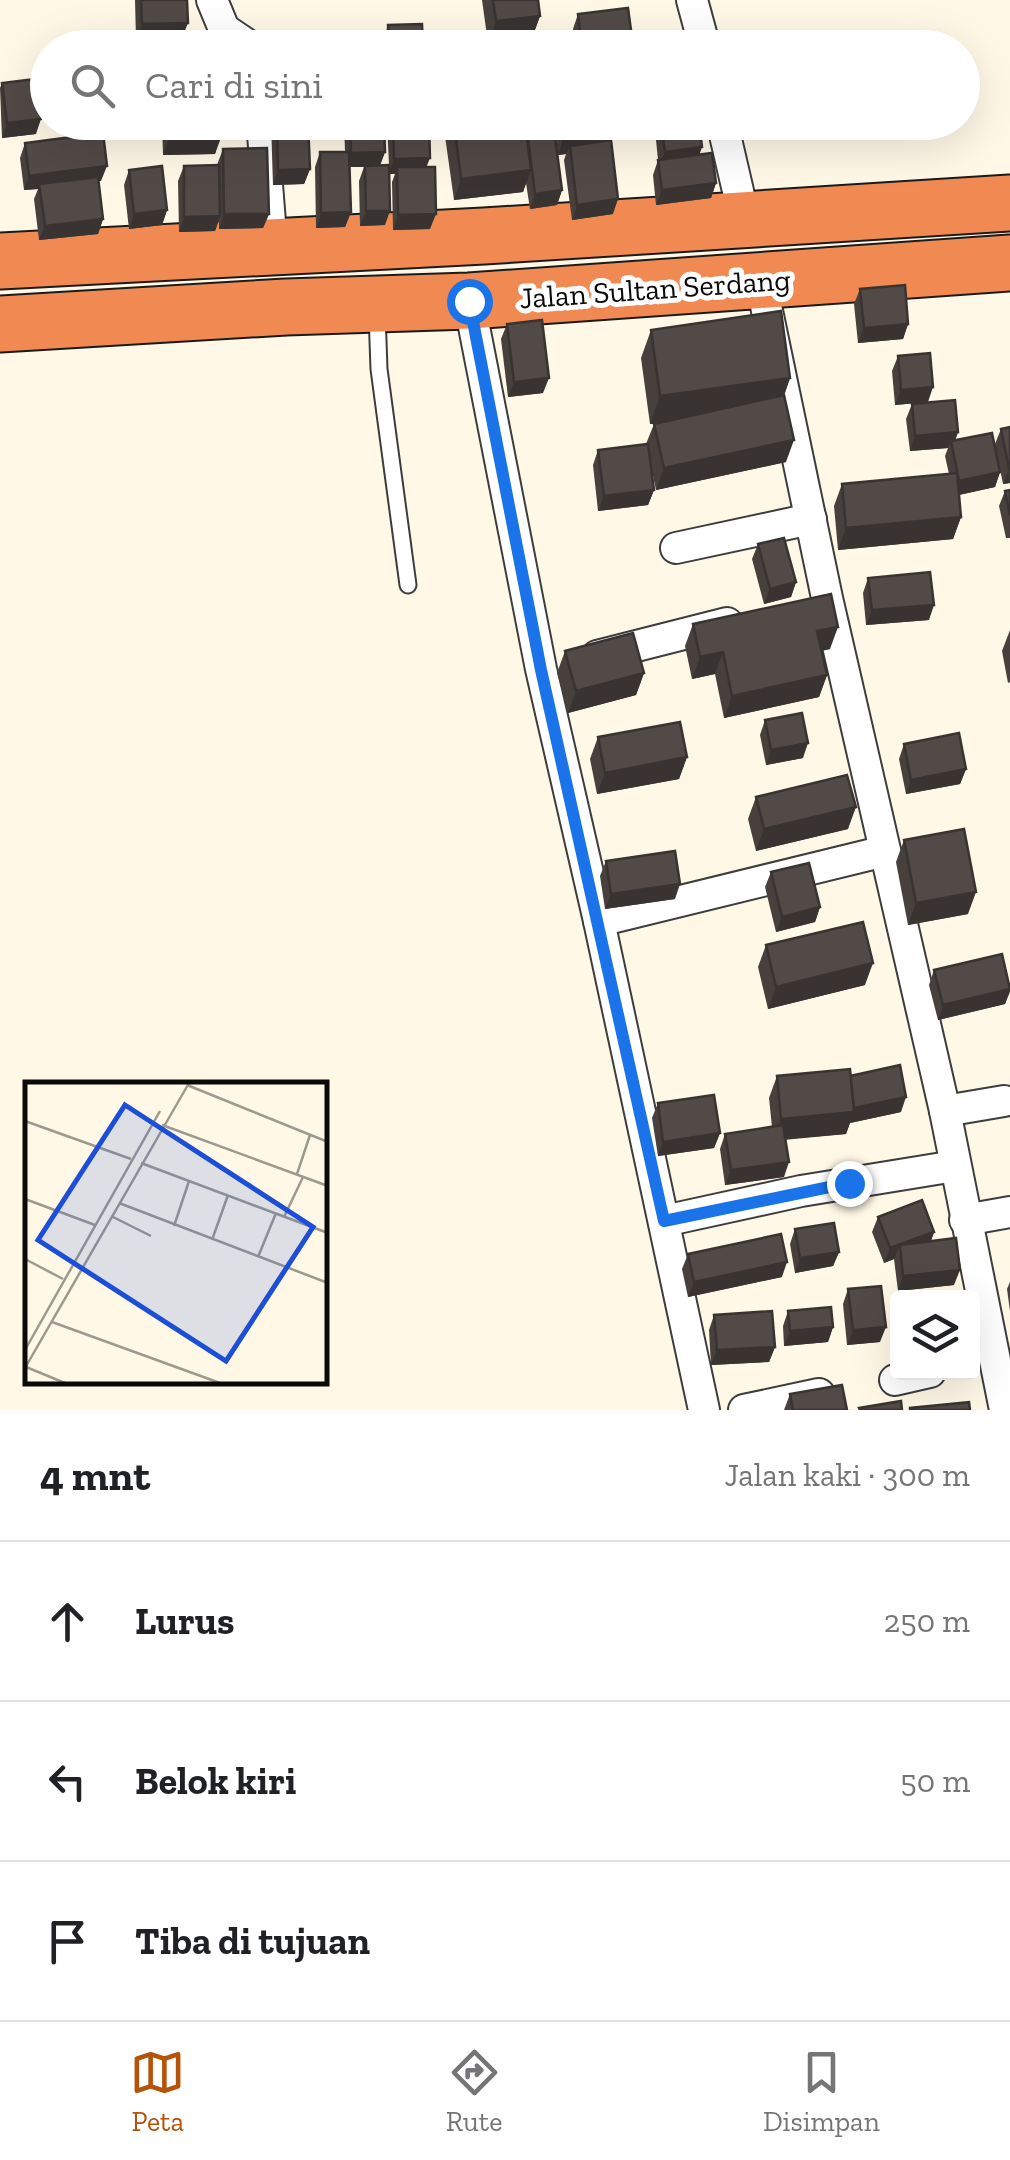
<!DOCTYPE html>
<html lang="id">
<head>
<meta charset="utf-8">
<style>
  body { margin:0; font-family:"Zilla Slab",serif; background:#f6f6f6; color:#202124 }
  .controls { position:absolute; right:30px; bottom:30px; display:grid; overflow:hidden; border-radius:10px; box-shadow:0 10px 40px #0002 }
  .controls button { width:90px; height:90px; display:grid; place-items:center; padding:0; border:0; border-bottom:2px solid #e0e0e0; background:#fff; color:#202124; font:50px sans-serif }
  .stop { position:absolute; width:30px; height:30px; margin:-22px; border:8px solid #1a73e8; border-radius:50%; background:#fff }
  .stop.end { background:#1a73e8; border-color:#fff; box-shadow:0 2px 10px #0008 }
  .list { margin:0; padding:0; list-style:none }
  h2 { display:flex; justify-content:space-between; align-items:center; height:130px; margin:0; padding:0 40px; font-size:42px }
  h2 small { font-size:32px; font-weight:400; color:#757577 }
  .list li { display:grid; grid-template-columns:65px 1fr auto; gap:30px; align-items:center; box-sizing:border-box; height:160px; padding:0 40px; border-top:2px solid #e0e0e0 }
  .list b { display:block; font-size:38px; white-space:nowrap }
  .list em { font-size:32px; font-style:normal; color:#757577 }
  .icon { flex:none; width:55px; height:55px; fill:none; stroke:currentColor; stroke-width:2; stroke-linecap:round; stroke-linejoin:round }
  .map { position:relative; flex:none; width:1010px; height:1410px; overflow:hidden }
  .search { position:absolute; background:#fff; box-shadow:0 10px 40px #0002; left:30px; right:30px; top:30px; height:110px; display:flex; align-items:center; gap:25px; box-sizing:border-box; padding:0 35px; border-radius:55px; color:#757577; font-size:38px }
  .sheet { height:610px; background:#fff }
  nav { display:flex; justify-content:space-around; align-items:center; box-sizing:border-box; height:140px; border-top:2px solid #e0e0e0; background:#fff; font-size:28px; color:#757577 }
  nav a { display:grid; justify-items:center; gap:5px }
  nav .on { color:#b45309 }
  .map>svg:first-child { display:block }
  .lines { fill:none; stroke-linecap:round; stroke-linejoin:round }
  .lane-casing { stroke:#3d3d3d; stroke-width:19 }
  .street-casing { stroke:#3d3d3d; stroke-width:34 }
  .highway-casing { stroke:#1b1b1b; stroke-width:59 }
  .lane { stroke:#fff; stroke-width:15 }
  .street { stroke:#fff; stroke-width:30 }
  .highway { stroke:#f18a52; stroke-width:55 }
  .wall { fill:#47403d }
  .shaded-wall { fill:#393432 }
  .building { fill:#524a47; stroke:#393432; stroke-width:2.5 }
  .route { stroke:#1a73e8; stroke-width:12 }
  .labels { text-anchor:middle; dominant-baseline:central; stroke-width:10; stroke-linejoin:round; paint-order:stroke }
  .street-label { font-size:30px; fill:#0a0a0a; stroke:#fff }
  .inset-road { fill:none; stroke:#9d998f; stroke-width:2.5 }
  .view { fill:#1d4ed8; fill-opacity:0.15; stroke:#1d4ed8; stroke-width:5 }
  .inset-edge { fill:none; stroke:#0a0a0a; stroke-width:5 }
</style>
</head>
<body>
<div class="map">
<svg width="1010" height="1410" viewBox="0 0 1010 1410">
  <rect width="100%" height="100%" fill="#fff8e7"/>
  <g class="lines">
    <g class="lane-casing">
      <path id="lane" d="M377 313 379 369 408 585"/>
    </g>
    <g class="street-casing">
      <g id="street">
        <path d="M212 0 224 29 252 48"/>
        <path d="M692 0 705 48"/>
        <path d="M262 122 272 247"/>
        <path d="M722 122 744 217"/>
        <path d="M761 282 827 598 945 1111 1005 1410"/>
        <path d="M469 301 541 669 599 921 704 1410"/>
        <path d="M676 548 811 519"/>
        <path d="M597 656 727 623"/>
        <path d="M599 921 885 851"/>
        <path d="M945 1111 1004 1101"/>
        <path d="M965 1220 1010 1212"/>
        <path d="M664 1221 801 1191 955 1166"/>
        <path d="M895 1380 930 1372"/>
        <path d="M744 1410 819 1394"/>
      </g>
    </g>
    <g class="highway-casing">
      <g id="highway">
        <path d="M0 261 484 236 1010 203"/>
        <path d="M0 324 286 307 469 301 1010 263"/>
      </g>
    </g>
    <use href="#lane" class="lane"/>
    <use href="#street" class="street"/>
    <use href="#highway" class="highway"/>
  </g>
  <g class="wall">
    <path d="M135 0H187L182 38 136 39Z"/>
    <path d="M482 0H538L540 16 532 38 488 43Z"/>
    <path d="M578 14 633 45 632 48H575L573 29Z"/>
    <path d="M388 25 423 48H383V40Z"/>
    <path d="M2 83 36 134 2 138 0 88Z"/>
    <path d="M162 122H223L215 154 163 155Z"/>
    <path d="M271 122H308L310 169 304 184 273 185Z"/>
    <path d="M344 122H384L385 152 380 166 389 165 387 122H429L426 167 430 229 393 230 392 182 395 174H389L385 225 360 226 359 181 364 167H349L351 212 345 227 316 228 315 167 320 152H345Z"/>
    <path d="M443 122H526L562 190 557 205 530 209 526 183 523 192 454 200Z"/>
    <path d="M554 122H606V141L613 214 572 220 564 160 566 154 558 155Z"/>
    <path d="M624 122H699V155L716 183 711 198 656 205 653 175 658 160 656 140 659 132 626 136Z"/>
    <path d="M25 143 101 181H99L103 219 98 234 39 240 34 199 38 189 24 190 20 158Z"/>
    <path d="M223 149 269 214 263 228 219 229V220L215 231 179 232 178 181 184 166 217 165Z"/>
    <path d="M129 170 167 210 162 225 129 229 124 185Z"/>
    <path d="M860 289 908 324 903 339 858 343 854 304Z"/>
    <path d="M507 324 543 393 508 397 501 339Z"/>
    <path d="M651 330 790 378 784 396 786 462 656 490 651 466 654 490 648 505 598 511 593 465 598 450 646 444 654 424H650L641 358Z"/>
    <path d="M898 356 928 402 895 405 892 371Z"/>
    <path d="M912 404 958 432 955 440 1000 472 995 487 959 495 961 517 953 539 838 550 834 506 842 484 949 474 945 456 948 448 910 451 906 419Z"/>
    <path d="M1010 427V483L1003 484 995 444 1001 429Z"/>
    <path d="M1010 490V538H1006L999 506 1005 491Z"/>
    <path d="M758 544 796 582 791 597 764 604 752 559Z"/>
    <path d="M868 578 929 620 866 625 863 593Z"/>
    <path d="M693 624 830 649 822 651 827 675 819 697 724 718 715 674 692 679 685 646Z"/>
    <path d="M1010 630V682L1008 683 1002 651Z"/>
    <path d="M565 651 644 673 636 695 568 713 557 673Z"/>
    <path d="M765 720 803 758 766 765 760 735Z"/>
    <path d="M598 737 687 757 679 779 597 794 590 759Z"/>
    <path d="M904 744 966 769 960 784 906 794 899 759Z"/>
    <path d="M756 797 848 829 756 851 748 819Z"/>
    <path d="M904 840 968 914 908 925 896 862Z"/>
    <path d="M606 861 675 899 605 909 600 876Z"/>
    <path d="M771 872 820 907 815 922 776 932 765 887Z"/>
    <path d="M766 945 865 985 768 1009 758 967Z"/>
    <path d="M934 970 1010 986V992L1005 1004 938 1020 929 985Z"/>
    <path d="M777 1076H850L901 1112 850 1123 846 1134 786 1139 784 1177 725 1185 720 1149 725 1134 772 1127 769 1098Z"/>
    <path d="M658 1103 720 1133 714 1148 658 1156 652 1118Z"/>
    <path d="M878 1217 934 1232 931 1241 954 1285 898 1291 894 1259 884 1263 872 1232Z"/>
    <path d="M795 1229 839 1252 833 1266 795 1273 790 1244Z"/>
    <path d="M688 1254 782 1277 688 1297 682 1269Z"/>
    <path d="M1010 1282V1311L1007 1289Z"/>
    <path d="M848 1289 880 1342 847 1345 843 1304Z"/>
    <path d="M788 1311 833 1327 828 1342 784 1346 783 1326Z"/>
    <path d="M714 1315 775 1347 769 1362 711 1365 709 1330Z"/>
    <path d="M790 1394 847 1410H784Z"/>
  </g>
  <g class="shaded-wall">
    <path d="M540 16 532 38 488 43 496 21Z"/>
    <path d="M188 23 182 38 136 39 142 24Z"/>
    <path d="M41 119 36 134 2 138 7 123Z"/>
    <path d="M631 122H695L661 125 659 132 626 136Z"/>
    <path d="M223 132 215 154 163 155 171 133Z"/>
    <path d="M608 135 603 150 570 146 566 154 558 155 563 140Z"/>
    <path d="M702 147 697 162 659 166 665 152Z"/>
    <path d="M385 152 379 167H346L351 153Z"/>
    <path d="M430 158 424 173 397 167 395 174H389L394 159Z"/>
    <path d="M107 166 101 181 40 188 39 184 38 189 24 190 29 176Z"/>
    <path d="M310 169 304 184 273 185 278 170Z"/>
    <path d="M531 170 523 192 454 200 461 179Z"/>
    <path d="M716 183 711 198 656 205 662 190Z"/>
    <path d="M562 190 557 205 530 209 535 194Z"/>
    <path d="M618 199 613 214 572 220 577 205Z"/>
    <path d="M167 210 162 225 129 229 134 214Z"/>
    <path d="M366 211H390L385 225 360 226Z"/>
    <path d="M351 212 345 227 316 228 321 213Z"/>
    <path d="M224 214H269L263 228 219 229Z"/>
    <path d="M436 214 430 229 393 230 398 215Z"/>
    <path d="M220 216 215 231 179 232 184 217Z"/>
    <path d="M103 219 98 234 39 240 45 226Z"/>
    <path d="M908 324 903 339 858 343 864 328Z"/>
    <path d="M549 378 543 393 508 397 514 382Z"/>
    <path d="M790 378 780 406 650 424 660 396Z"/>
    <path d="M933 387 928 402 895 405 901 390Z"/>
    <path d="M958 432 953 447 951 441 948 448 910 451 915 436Z"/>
    <path d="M794 440 786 462 656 490 664 468Z"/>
    <path d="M1009 469 1010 483 1003 484Z"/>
    <path d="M1000 472 995 487 954 496 959 481Z"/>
    <path d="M654 490 648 505 598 511 604 496Z"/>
    <path d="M961 517 953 539 838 550 846 528Z"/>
    <path d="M796 582 791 597 764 604 770 589Z"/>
    <path d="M934 605 929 620 866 625 872 610Z"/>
    <path d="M838 627 830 649 809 653 817 631Z"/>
    <path d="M723 652 715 674 692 679 700 657Z"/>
    <path d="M644 673 636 695 568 713 576 691Z"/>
    <path d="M827 675 819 697 724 718 732 696Z"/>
    <path d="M808 743 803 758 766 765 771 750Z"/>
    <path d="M687 757 679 779 597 794 605 773Z"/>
    <path d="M966 769 960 784 906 794 911 780Z"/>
    <path d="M856 807 848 829 756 851 764 829Z"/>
    <path d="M680 884 675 899 605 909 611 894Z"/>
    <path d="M976 892 968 914 908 925 916 903Z"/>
    <path d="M820 907 815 922 776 932 782 917Z"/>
    <path d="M873 963 865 985 768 1009 776 987Z"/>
    <path d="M1010 989 1005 1004 938 1020 943 1005Z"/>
    <path d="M906 1097 901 1112 850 1123 846 1134 773 1141 781 1119 854 1108Z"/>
    <path d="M720 1133 714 1148 658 1156 663 1142Z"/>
    <path d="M789 1162 784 1177 725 1185 731 1170Z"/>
    <path d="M934 1232 929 1247 900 1245 894 1259 884 1263 890 1248Z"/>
    <path d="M839 1252 833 1266 795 1273 800 1258Z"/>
    <path d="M787 1262 782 1277 688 1297 694 1282Z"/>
    <path d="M960 1270 954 1285 898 1291 903 1276Z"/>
    <path d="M833 1327 828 1342 784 1346 790 1331Z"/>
    <path d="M886 1327 880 1342 847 1345 853 1330Z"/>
    <path d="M775 1347 769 1362 711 1365 717 1350Z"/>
  </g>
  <g class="building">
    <path d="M141 0H187L188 23 142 24Z"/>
    <path d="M493 0H538L540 16 496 21Z"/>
    <path d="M628 8 633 45 615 48H582L578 14Z"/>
    <path d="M422 24 423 48H389L388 25Z"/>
    <path d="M381 39V48H352L351 40Z"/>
    <path d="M689 44V48H655Z"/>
    <path d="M36 79 41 119 7 123 2 83Z"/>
    <path d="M170 122H223V132L171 133Z"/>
    <path d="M277 122H308L310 169 278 170Z"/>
    <path d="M350 122H384L385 152 351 153Z"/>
    <path d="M393 122H429L430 158 394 159Z"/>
    <path d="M454 122H525L531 170 461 179Z"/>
    <path d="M526 122H553L562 190 535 194Z"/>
    <path d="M561 122H606L608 135 563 140Z"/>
    <path d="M680 122H699L702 147 665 152 661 125Z"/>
    <path d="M103 133 107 166 29 176 25 143Z"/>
    <path d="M611 140 618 199 577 205 570 146Z"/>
    <path d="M267 148 269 214H224L223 149Z"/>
    <path d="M320 152H349L351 212 321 213Z"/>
    <path d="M712 153 716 183 662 190 658 160Z"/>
    <path d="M219 165 220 216 184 217V166Z"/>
    <path d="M389 165 390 211H366L365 166Z"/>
    <path d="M162 166 167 210 134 214 129 170Z"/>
    <path d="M397 167H435L436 214 398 215Z"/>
    <path d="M98 177 103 219 45 226 39 184Z"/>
    <path d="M905 285 908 324 864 328 860 289Z"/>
    <path d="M781 311 790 378 660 396 651 330Z"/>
    <path d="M542 320 549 378 514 382 507 324Z"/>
    <path d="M930 353 933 387 901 390 898 356Z"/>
    <path d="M784 395 794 440 664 468 654 424Z"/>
    <path d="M955 400 958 432 915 436 912 404Z"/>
    <path d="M1010 427V469H1009L1001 429Z"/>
    <path d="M992 433 1000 472 959 481 951 441Z"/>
    <path d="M648 444 654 490 604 496 598 450Z"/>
    <path d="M957 473 961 517 846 528 842 484Z"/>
    <path d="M1010 490V515L1005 491Z"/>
    <path d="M784 538 796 582 770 589 758 544Z"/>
    <path d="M930 572 934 605 872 610 868 578Z"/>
    <path d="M831 594 838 627 817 631 827 675 732 696 723 652 700 657 693 624Z"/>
    <path d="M633 633 644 673 576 691 565 651Z"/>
    <path d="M802 713 808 743 771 750 765 720Z"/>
    <path d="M680 722 687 757 605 773 598 737Z"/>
    <path d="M959 733 966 769 911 780 904 744Z"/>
    <path d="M847 775 856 807 764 829 756 797Z"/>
    <path d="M964 829 976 892 916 903 904 840Z"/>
    <path d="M675 851 680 884 611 894 606 861Z"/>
    <path d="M809 863 820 907 782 917 771 872Z"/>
    <path d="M863 922 873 963 776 987 766 945Z"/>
    <path d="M1002 954 1010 989 943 1005 934 970Z"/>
    <path d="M900 1065 906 1097 854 1108 850 1076Z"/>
    <path d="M850 1069 854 1112 781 1119 777 1076Z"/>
    <path d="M714 1095 720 1133 663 1142 658 1103Z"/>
    <path d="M783 1125 789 1162 731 1170 725 1134Z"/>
    <path d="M922 1200 934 1232 890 1248 878 1217Z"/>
    <path d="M834 1223 839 1252 800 1258 795 1229Z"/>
    <path d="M781 1234 787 1262 694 1282 688 1254Z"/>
    <path d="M956 1238 960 1270 903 1276 900 1245Z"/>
    <path d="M881 1286 886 1327 853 1330 848 1289Z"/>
    <path d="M831 1307 833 1327 790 1331 788 1311Z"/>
    <path d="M772 1311 775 1347 717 1350 714 1315Z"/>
    <path d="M842 1385 847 1410H793L790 1394Z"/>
    <path d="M901 1401 902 1410H860L859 1408Z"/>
    <path d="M969 1402 970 1410H910V1408Z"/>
  </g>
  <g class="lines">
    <path class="route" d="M469 301 541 670 664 1221 849 1183"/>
  </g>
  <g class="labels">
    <g class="street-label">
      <text transform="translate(655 289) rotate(-4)">Jalan Sultan Serdang</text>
    </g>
  </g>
  <g transform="translate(25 1082)">
    <rect width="302" height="302" fill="#fff8e7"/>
    <path class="inset-road" d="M162 3 303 60M0 39 106 77M137 43 303 104M116 81 303 151M272 92 285 53M0 117 70 143M94 121 303 201M86 134 126 154M259 135 278 95M149 144 164 99M187 158 203 113M233 175 251 131M0 177 38 197M27 240 195 301M0 268 135 29M1 285 40 301M0 286 164 1"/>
    <path class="view" d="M100 23 288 145 201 279 13 158Z"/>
    <rect width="302" height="302" class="inset-edge"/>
  </g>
</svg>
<div class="controls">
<button><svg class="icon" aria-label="layers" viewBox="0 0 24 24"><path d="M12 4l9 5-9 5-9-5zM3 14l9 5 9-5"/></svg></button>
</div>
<div class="stop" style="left:469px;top:301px"></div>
<div class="stop end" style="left:849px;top:1183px"></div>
<div class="search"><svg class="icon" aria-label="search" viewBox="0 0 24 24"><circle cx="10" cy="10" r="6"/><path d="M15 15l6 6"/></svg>Cari di sini</div>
</div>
<section class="sheet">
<h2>4 mnt<small>Jalan kaki · 300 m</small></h2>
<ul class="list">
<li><svg class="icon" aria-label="ahead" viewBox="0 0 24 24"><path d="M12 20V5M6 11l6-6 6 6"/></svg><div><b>Lurus</b></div><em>250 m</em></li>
<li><svg class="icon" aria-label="left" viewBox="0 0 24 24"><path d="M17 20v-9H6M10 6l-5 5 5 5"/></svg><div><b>Belok kiri</b></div><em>50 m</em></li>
<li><svg class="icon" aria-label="arrive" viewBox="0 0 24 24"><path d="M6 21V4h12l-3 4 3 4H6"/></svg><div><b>Tiba di tujuan</b></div></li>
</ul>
</section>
<nav>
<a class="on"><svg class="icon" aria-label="map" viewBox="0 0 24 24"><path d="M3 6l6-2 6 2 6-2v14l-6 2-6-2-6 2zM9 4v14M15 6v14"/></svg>Peta</a>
<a><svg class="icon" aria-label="directions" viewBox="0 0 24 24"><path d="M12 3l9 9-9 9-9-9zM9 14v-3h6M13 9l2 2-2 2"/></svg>Rute</a>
<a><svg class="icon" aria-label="saved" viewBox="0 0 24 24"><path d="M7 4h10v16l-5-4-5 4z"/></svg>Disimpan</a>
</nav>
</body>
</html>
